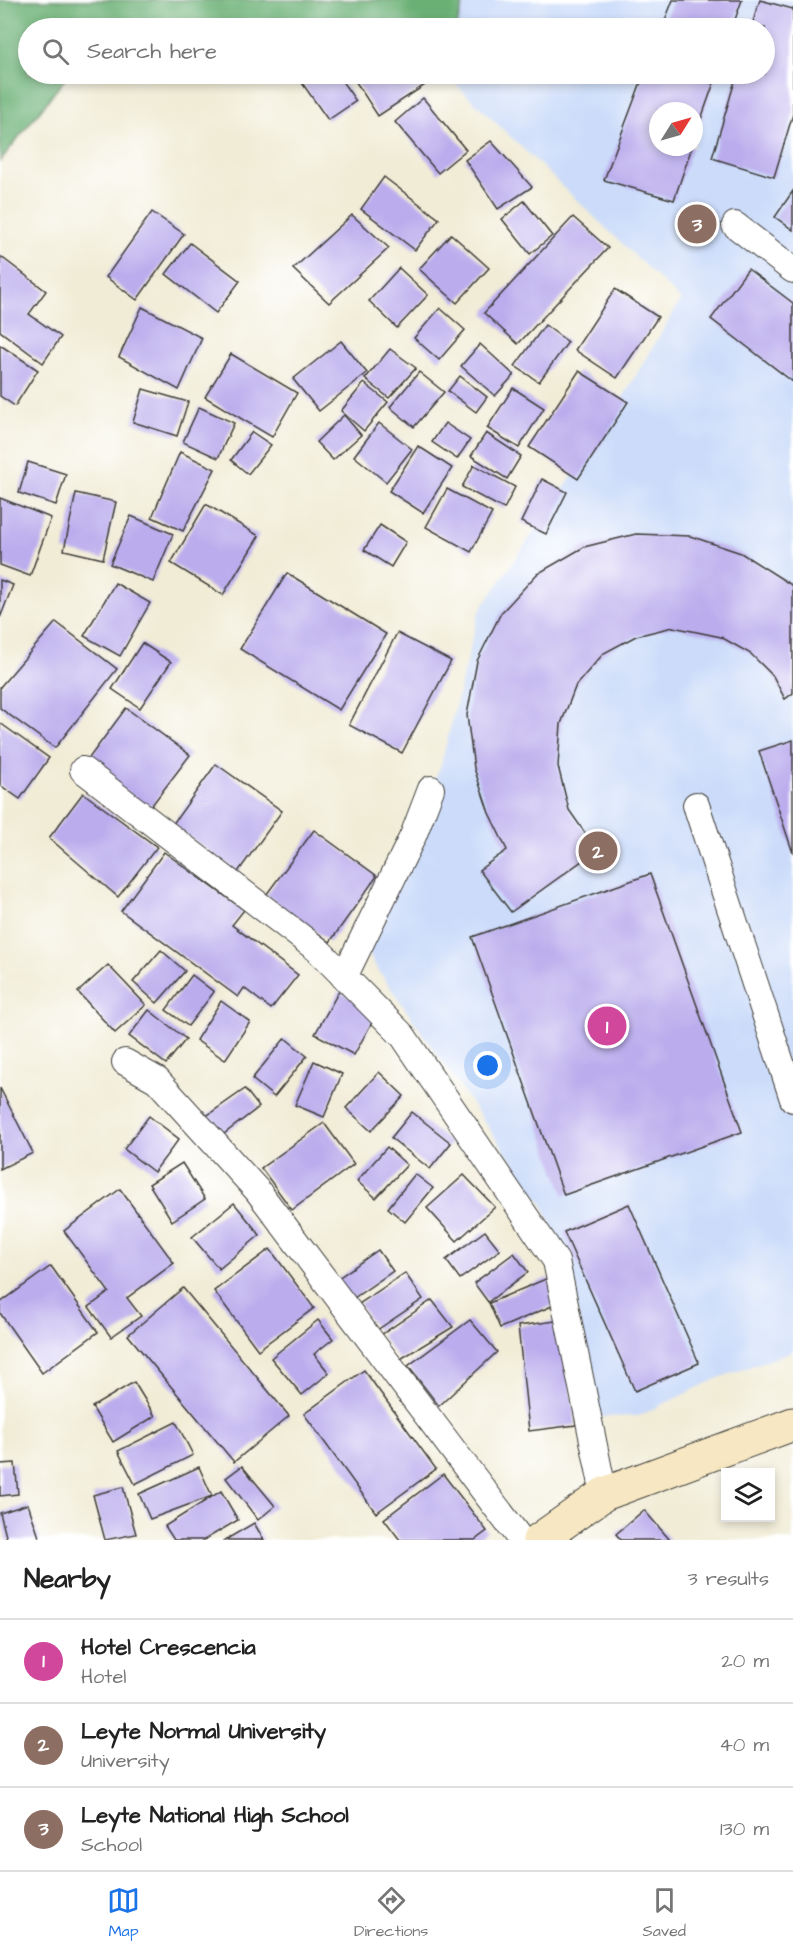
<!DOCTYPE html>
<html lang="en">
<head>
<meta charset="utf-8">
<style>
  body { margin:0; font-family:"Architects Daughter",sans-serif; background:#f2f2f2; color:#222 }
  .controls { position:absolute; right:18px; bottom:18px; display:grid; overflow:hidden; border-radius:0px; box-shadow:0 3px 9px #0003 }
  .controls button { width:54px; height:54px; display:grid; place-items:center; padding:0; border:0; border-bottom:2px solid #e0e0e0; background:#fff; color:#222; font:30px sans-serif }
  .compass { position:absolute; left:649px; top:102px; width:54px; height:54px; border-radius:50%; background:#fff; box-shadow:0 3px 9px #0003; rotate:53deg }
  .you { position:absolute; left:488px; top:1066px; width:21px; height:21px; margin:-15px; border:4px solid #fff; border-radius:50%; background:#1a73e8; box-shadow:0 0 0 9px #1a73e833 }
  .badge { display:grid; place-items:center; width:39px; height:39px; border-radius:50%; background:#1a73e8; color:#fff; font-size:20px; font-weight:700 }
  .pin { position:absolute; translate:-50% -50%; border:3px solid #fff; box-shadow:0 2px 6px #0006 }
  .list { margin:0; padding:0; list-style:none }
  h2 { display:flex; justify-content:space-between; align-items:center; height:78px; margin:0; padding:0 24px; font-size:26px }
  h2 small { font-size:20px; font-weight:400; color:#767676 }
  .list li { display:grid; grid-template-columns:39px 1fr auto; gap:18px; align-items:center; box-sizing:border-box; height:84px; padding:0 24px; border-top:2px solid #e0e0e0 }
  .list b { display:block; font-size:22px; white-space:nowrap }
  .list p { margin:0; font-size:20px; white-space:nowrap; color:#767676 }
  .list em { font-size:20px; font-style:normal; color:#767676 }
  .icon { flex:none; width:33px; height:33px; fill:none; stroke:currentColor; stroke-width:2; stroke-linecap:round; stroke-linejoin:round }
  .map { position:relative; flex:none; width:793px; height:1540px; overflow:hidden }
  .search { position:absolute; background:#fff; box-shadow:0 3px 9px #0003; left:18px; right:18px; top:18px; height:66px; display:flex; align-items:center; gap:15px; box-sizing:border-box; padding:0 21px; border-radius:33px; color:#767676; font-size:22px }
  .sheet { height:330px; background:#fff }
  nav { display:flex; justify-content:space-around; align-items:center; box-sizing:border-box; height:84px; border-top:2px solid #e0e0e0; background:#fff; font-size:16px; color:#767676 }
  nav a { display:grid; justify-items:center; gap:3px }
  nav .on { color:#1a73e8 }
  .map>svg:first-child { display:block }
  .built { fill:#cbdbf9; fill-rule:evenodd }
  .forest { fill:#6bb075; stroke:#446648; stroke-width:1.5 }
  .building { fill:#bbaded }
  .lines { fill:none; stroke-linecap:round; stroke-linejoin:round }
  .service-casing { stroke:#3c3b38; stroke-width:28 }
  .secondary-casing { stroke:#3c3b38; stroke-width:35 }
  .service { stroke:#fff; stroke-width:26 }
  .secondary { stroke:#f7e8c3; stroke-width:33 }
</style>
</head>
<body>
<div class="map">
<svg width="793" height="1540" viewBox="0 0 793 1540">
  <rect width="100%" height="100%" fill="#fff"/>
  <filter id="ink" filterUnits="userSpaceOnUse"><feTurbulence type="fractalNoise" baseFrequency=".0167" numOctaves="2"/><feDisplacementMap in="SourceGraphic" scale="12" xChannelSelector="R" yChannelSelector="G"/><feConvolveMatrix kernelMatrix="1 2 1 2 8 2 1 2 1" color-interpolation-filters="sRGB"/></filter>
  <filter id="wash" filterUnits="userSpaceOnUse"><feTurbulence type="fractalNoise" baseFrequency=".008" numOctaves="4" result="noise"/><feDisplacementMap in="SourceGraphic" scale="24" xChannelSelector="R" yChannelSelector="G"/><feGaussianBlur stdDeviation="1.35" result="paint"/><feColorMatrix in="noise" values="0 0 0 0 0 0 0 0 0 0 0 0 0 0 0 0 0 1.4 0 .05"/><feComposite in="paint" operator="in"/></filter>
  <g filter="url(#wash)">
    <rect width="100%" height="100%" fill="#f1ecd6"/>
    <path class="built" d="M464 0H793V1351L716 1379 638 1416 599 1417 571 1280 544 1207 372 961 364 936 441 765 479 612 601 434 681 300 445 74H764V28H456ZM658 111H694V147H658Z"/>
    <path class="forest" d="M0 0H464L456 28H133L107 25 104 28H28V74H69L0 161Z"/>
    <g id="blocks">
      <g class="building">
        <path d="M673 0H742L732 28H662Z"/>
        <path d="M760 0 793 9V114L774 177 712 158 737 74H765V28H751Z"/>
        <path d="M314 74H337L356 101 328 120 302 83Z"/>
        <path d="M362 74H418L425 85 378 116 354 79Z"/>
        <path d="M644 74H717L694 139V111H658V147H692L674 200 604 180Z"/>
        <path d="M423 98 466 150 438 173 395 122Z"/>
        <path d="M491 141 532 187 498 209 465 160Z"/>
        <path d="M384 177 439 219 415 250 361 209Z"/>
        <path d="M793 191V230L775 217Z"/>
        <path d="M524 201 552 236 530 254 502 219Z"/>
        <path d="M152 212 184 234 137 300 106 277Z"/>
        <path d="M352 215 389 248 329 303 293 269Z"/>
        <path d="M573 217 608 248 518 344 484 313Z"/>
        <path d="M451 234 489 268 457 303 419 269Z"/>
        <path d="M190 243 240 281 216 313 166 274Z"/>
        <path d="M0 256 46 291 29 314 61 337 43 363 0 331Z"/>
        <path d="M399 268 428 295 397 328 369 301Z"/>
        <path d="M748 269 793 303V382L711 319Z"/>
        <path d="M615 289 658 317 617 378 575 350Z"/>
        <path d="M142 307 202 338 179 390 119 357Z"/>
        <path d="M440 308 465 330 439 360 414 338Z"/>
        <path d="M545 325 568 342 539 382 515 366Z"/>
        <path d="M341 341 367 373 319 411 293 379Z"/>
        <path d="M480 344 514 375 495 396 461 366Z"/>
        <path d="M0 345 38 370 15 406 0 396Z"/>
        <path d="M390 349 416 368 389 398 365 379Z"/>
        <path d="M231 354 297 393 272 437 205 397Z"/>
        <path d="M579 371 628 402 578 479 529 447Z"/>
        <path d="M419 372 444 392 414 427 390 407Z"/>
        <path d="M460 376 487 397 476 412 448 391Z"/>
        <path d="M364 383 388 402 364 431 341 411Z"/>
        <path d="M513 388 544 408 519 448 487 428Z"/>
        <path d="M143 389 188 402 177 436 133 422Z"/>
        <path d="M199 407 234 423 218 458 183 442Z"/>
        <path d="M344 415 361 435 333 460 316 442Z"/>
        <path d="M379 423 412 449 386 482 354 456Z"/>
        <path d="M445 423 470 440 457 459 432 442Z"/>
        <path d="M252 432 271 445 248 474 231 460Z"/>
        <path d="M486 433 521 456 507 479 471 456Z"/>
        <path d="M418 446 452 468 423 513 389 491Z"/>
        <path d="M180 452 215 469 183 531 152 517Z"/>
        <path d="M28 462 66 474 56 505 19 493Z"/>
        <path d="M474 465 515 487 504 509 462 487Z"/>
        <path d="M542 479 567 492 546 534 521 522Z"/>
        <path d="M447 489 492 513 471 552 426 527Z"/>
        <path d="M76 493 116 502 103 559 64 550Z"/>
        <path d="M0 498 51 518 30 576 0 565Z"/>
        <path d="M206 504 259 536 223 595 171 563Z"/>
        <path d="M131 516 173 534 153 582 110 564Z"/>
        <path d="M380 525 406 542 391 567 364 550Z"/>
        <path d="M636 534 690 536 741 553 793 586V693L785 699 773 676 751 654 721 637 673 627 636 636 604 653 576 685 561 724 558 766 569 810 597 850 511 912 479 870 507 850 489 813 474 768 467 715 477 661 501 613 537 574 584 547Z"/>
        <path d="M287 573 386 634 339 710 240 649Z"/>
        <path d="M0 580 13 585 0 618Z"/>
        <path d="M115 583 150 603 120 656 84 636Z"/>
        <path d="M56 622 117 669 55 748 0 708V687Z"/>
        <path d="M397 633 451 661 402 753 349 725Z"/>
        <path d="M142 643 171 662 140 708 112 689Z"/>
        <path d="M126 708 190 755 149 809 86 762Z"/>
        <path d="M0 723 49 758 20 799 0 785Z"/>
        <path d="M793 740V853L759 751Z"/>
        <path d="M216 764 282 811 238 872 172 825Z"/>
        <path d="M83 793 157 847 118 897 49 838Z"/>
        <path d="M314 830 377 876 330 942 266 895Z"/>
        <path d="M164 852 244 910 232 925 298 975 271 1009 244 988 238 997 121 911Z"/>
        <path d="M650 874 742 1132 564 1195 472 937Z"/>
        <path d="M161 950 185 971 157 1003 133 982Z"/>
        <path d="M108 965 146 1005 115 1033 78 992Z"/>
        <path d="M192 975 214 992 188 1026 166 1010Z"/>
        <path d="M339 991 377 1013 354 1055 315 1034Z"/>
        <path d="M221 1001 250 1022 225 1060 196 1040Z"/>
        <path d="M149 1010 186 1039 166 1064 129 1036Z"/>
        <path d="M285 1038 307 1056 274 1097 252 1079Z"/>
        <path d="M314 1061 342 1074 324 1117 295 1105Z"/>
        <path d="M379 1072 404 1096 371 1131 346 1108Z"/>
        <path d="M0 1088 33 1153 0 1169Z"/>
        <path d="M245 1089 259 1107 220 1137 205 1117Z"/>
        <path d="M412 1112 451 1143 430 1169 391 1138Z"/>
        <path d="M149 1116 179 1139 154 1172 124 1149Z"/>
        <path d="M324 1123 354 1164 292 1210 261 1168Z"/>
        <path d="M387 1147 407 1165 376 1198 357 1181Z"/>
        <path d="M182 1163 205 1199 172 1221 149 1184Z"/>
        <path d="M415 1174 433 1188 405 1222 388 1208Z"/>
        <path d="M464 1175 495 1207 457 1241 427 1208Z"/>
        <path d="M120 1189 174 1263 127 1298 141 1316 111 1337 89 1307 109 1292 64 1231Z"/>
        <path d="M234 1203 260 1235 219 1269 192 1237Z"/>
        <path d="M629 1204 699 1363 635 1391 564 1232Z"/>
        <path d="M485 1231 500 1250 460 1279 446 1260Z"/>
        <path d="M270 1249 314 1308 258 1350 214 1291Z"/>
        <path d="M378 1250 393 1271 351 1300 337 1279Z"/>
        <path d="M514 1253 528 1272 488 1302 474 1283Z"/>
        <path d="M51 1266 98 1332 42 1373 0 1313V1303Z"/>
        <path d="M405 1273 423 1299 377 1330 359 1304Z"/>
        <path d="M548 1278 559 1303 500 1328 489 1303Z"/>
        <path d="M183 1288 289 1416 234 1462 128 1335Z"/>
        <path d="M432 1300 453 1327 399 1360 381 1335Z"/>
        <path d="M318 1320 333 1339 314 1354 329 1373 302 1395 271 1358Z"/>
        <path d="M470 1320 497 1352 439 1406 408 1366Z"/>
        <path d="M563 1320 576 1425 529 1431 518 1326Z"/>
        <path d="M364 1370 436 1469 376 1513 304 1414Z"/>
        <path d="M134 1382 155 1416 113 1442 92 1407Z"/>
        <path d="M176 1422 193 1455 135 1484 118 1451Z"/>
        <path d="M15 1463 18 1494 0 1496V1464Z"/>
        <path d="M242 1466 275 1506 258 1520 226 1478Z"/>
        <path d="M199 1467 212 1496 150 1519 139 1494Z"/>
        <path d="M443 1474 487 1531 475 1540H400L384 1519Z"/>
        <path d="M123 1487 136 1534 105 1540 93 1495Z"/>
        <path d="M221 1491 238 1520 204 1540H174L165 1526Z"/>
        <path d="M28 1504 40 1540H7L0 1513Z"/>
        <path d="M644 1510 670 1540H621L616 1534Z"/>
        <path d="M254 1523 264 1540H225Z"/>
      </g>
    </g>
  </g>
  <g filter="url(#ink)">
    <use href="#blocks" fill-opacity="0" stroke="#3c3b38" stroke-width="1.5"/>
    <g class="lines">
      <g class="service-casing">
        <g id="service">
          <path d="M735 225 793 270"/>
          <path d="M83 770 318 950 403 1036 556 1261 604 1494"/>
          <path d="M696 805 793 1099"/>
          <path d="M344 977 413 836 431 789"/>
          <path d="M125 1062 157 1080 257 1190 521 1540"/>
        </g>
      </g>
      <g class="secondary-casing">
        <path id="secondary" d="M539 1540 604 1494 793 1424"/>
      </g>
      <use href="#service" class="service"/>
      <use href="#secondary" class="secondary"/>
    </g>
  </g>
</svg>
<div class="controls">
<button><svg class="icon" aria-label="layers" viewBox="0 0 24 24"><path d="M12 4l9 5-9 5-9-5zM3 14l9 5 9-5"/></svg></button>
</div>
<svg class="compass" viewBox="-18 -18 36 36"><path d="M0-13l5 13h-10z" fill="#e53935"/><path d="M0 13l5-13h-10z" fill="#767676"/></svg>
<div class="you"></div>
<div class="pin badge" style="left:607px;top:1026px;background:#d1479c">1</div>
<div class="pin badge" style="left:598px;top:851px;background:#8d6e63">2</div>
<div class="pin badge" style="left:697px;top:224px;background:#8d6e63">3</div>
<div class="search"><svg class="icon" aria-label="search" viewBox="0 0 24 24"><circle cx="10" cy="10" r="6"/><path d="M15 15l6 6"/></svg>Search here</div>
</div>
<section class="sheet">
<h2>Nearby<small>3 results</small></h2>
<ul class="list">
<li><span class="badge" style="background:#d1479c">1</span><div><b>Hotel Crescencia</b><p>Hotel</p></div><em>20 m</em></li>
<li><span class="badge" style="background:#8d6e63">2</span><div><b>Leyte Normal University</b><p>University</p></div><em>40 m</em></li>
<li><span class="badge" style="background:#8d6e63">3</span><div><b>Leyte National High School</b><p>School</p></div><em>130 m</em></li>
</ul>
</section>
<nav>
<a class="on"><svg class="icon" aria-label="map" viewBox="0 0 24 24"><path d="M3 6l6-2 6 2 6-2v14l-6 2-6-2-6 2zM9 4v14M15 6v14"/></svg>Map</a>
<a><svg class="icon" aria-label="directions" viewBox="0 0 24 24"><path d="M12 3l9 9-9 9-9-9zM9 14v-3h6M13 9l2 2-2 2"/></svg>Directions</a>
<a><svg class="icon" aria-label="saved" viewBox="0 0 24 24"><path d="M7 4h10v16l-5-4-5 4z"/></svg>Saved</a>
</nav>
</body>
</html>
